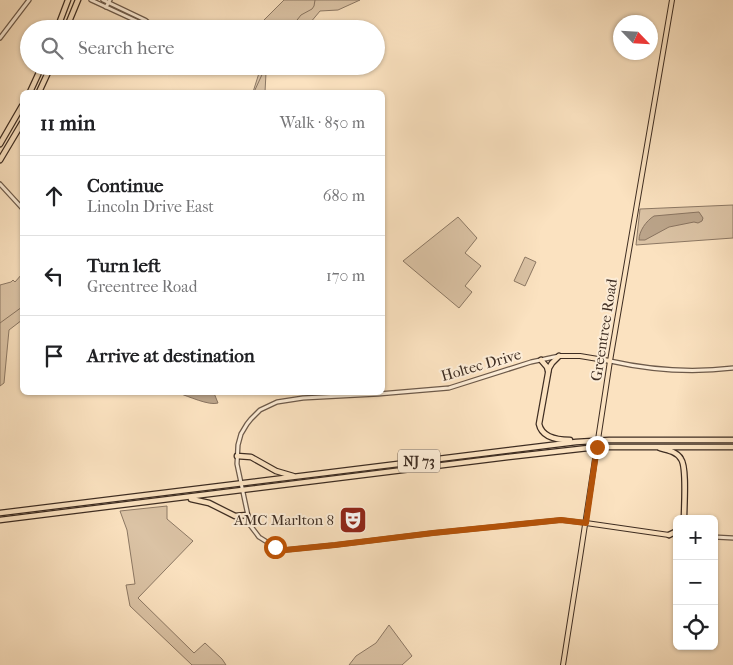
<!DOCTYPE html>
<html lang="en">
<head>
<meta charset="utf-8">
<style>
  body { margin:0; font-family:"IM FELL French Canon",serif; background:#f6f6f6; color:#202124 }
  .controls { position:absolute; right:15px; bottom:15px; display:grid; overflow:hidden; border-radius:8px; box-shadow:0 1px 4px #0004 }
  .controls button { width:45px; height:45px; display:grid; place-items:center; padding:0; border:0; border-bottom:1px solid #e0e0e0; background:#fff; color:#202124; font:25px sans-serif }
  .compass { position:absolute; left:613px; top:15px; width:45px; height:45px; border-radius:50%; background:#fff; box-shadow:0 1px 4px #0004; rotate:115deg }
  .stop { position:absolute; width:15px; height:15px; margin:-11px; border:4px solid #b45309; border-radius:50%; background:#fff }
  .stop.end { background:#b45309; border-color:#fff; box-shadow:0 1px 5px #0008 }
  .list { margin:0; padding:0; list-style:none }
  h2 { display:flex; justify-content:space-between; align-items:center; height:65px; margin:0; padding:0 20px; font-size:21px }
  h2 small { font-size:16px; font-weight:400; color:#757577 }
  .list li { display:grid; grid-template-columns:32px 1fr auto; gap:15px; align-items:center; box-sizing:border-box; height:80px; padding:0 20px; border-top:1px solid #e0e0e0 }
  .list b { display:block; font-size:19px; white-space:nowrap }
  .list p { margin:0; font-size:16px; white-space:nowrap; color:#757577 }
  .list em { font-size:16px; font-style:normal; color:#757577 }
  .icon { flex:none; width:28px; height:28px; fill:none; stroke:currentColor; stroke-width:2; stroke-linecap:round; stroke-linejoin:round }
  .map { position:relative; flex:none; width:733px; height:665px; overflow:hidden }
  .search { position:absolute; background:#fff; box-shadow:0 1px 4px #0004; left:20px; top:20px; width:365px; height:55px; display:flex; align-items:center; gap:12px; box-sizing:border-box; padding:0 18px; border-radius:28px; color:#757577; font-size:19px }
  .panel { position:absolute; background:#fff; box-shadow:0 1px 4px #0004; left:20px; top:90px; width:365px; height:305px; border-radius:8px }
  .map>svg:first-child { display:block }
  .green { fill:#dbc3a5; stroke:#8c7864 }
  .water { fill:#bba48a; stroke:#897460 }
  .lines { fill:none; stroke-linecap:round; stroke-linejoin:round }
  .stream { stroke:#897460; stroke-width:1 }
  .tertiary-casing { stroke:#6d5a4a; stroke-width:5.5 }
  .primary-casing { stroke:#3e2d22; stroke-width:6 }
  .trunk-casing { stroke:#3e2d22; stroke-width:7 }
  .tertiary { stroke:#fcecd6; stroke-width:3 }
  .primary { stroke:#fbe2c0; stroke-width:4 }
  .trunk { stroke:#fbe2c0; stroke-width:4.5 }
  .route { stroke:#b45309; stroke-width:6 }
  .labels { text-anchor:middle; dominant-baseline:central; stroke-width:4; stroke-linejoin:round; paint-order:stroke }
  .shield { fill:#fcecd6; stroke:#776658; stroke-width:1 }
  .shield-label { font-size:14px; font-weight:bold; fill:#3e2d22 }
  .street-label { font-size:15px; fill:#3e2d22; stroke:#fcecd6 }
  .poi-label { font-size:15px; fill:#3e2d22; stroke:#fcecd6; text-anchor:end }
</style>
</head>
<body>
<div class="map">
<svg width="733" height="665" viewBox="0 0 733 665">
  <rect width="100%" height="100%" fill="#fbe2c0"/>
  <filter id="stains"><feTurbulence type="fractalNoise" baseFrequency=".004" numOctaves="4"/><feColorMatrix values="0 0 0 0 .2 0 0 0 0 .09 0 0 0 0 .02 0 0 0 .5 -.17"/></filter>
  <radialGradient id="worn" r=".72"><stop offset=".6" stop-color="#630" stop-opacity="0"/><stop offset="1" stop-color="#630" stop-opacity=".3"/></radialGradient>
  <g class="green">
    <path d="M284 0H360L338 10 320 11 305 29H263V21Z"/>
    <path d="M260 66H270L266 73 265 92H253L260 70Z"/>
    <path d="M733 205V238L636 245 640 209Z"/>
    <path d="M458 217 477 238 465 253 481 266 465 286 472 292 459 308 403 261Z"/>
    <path d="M525 257 536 262 525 286 514 281Z"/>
    <path d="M22 274V320L9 330 4 383 0 386V285L11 282 13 280 15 282Z"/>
    <path d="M167 506V519L193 541 138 598 194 653 205 643 222 659 226 665H192L130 606 126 585 135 584 127 530 120 511Z"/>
    <path d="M389 625 412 656 402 665H349L356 656 376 643Z"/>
  </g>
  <g class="water">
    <path d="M699 212 703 218 702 221 698 223 694 222 669 227 645 240H639C639 231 646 221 654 216Z"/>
    <path d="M178 393H214L218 403C209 406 188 396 178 393Z"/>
  </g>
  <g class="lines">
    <g class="stream">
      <path d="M290 29 301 15 312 9 314 6 315 0"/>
      <path d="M254 92 266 66"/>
      <path d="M0 323 22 307"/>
    </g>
    <g class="tertiary-casing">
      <g id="tertiary">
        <path d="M91 0 143 24 150 25"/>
        <path d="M103 0 145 20 150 24"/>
        <path d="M106 7 110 0"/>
        <path d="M0 38 29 0"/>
        <path d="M0 184 22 208"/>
        <path d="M559 356 531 362 449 388 378 394 303 398 277 402 260 410 251 419 247 424 241 434 238 445 237 464 250 525 259 537 275 547 285 550 335 545 433 533 561 520 586 523"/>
        <path d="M610 361C650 370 692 373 733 368"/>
        <path d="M714 537 733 538"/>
      </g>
    </g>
    <g class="primary-casing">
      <g id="primary">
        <path d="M559 356H580L610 361"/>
        <path d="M586 523 669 535"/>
        <path d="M563 665 581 551 610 361 672 0"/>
      </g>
    </g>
    <g class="trunk-casing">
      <g id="trunk">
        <path d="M57 29 68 0"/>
        <path d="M66 29 78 0"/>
        <path d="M30 92 42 66"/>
        <path d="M39 92 51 66"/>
        <path d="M0 144 22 106"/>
        <path d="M0 160 22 123"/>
        <path d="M559 356 552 363 549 368 539 424C542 438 558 440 570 440"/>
        <path d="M541 360 547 367 548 371"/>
        <path d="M660 448C668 450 677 452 681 459 687 467 684 507 684 519"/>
        <path d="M237 456 251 457 276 471 293 476"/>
        <path d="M191 499 209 503 235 516 247 515"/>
        <path d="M0 513 576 442 609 440H733"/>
        <path d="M0 520 508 457 597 447H733"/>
        <path d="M669 535 677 531"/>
      </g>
    </g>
    <use href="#tertiary" class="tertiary"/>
    <use href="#primary" class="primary"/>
    <use href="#trunk" class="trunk"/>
  </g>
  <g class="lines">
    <path class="route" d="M275 547 285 550 335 545 433 533 561 520 586 523 597 447"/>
  </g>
  <defs>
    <g id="theatre-square" transform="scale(1.4375)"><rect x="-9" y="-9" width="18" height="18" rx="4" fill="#8f2418" stroke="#fcecd6"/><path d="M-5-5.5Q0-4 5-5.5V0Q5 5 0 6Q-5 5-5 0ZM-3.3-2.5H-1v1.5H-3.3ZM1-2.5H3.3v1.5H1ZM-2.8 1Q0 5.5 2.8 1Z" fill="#fff"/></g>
  </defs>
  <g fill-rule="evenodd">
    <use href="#theatre-square" x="353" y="520"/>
  </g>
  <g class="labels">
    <rect class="shield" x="398" y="449.5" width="42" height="23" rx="4"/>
    <g class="shield-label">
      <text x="419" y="461">NJ 73</text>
    </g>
    <g class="street-label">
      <text transform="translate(604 330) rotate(-81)">Greentree Road</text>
      <text transform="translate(481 365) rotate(-16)">Holtec Drive</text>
    </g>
    <g class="poi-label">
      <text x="334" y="520">AMC Marlton 8</text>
    </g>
  </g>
  <rect width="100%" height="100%" filter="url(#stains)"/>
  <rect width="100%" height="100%" fill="url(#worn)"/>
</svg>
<div class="controls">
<button>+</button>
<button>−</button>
<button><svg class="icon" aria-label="locate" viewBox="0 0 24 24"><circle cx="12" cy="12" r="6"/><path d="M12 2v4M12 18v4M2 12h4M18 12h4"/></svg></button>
</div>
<svg class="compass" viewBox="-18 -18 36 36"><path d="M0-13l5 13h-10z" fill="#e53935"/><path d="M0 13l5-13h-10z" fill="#757577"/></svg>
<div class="stop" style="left:275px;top:547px"></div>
<div class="stop end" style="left:597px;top:447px"></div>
<div class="search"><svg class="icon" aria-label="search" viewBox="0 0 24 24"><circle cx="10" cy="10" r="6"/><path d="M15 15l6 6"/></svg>Search here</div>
<section class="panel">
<h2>11 min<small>Walk · 850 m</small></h2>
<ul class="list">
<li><svg class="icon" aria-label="ahead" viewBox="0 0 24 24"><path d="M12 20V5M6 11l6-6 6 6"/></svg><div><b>Continue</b><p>Lincoln Drive East</p></div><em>680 m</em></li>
<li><svg class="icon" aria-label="left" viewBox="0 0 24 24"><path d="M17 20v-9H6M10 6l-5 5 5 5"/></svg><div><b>Turn left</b><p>Greentree Road</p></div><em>170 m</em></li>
<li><svg class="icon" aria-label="arrive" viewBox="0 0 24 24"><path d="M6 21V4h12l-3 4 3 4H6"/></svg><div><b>Arrive at destination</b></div></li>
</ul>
</section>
</div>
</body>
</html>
